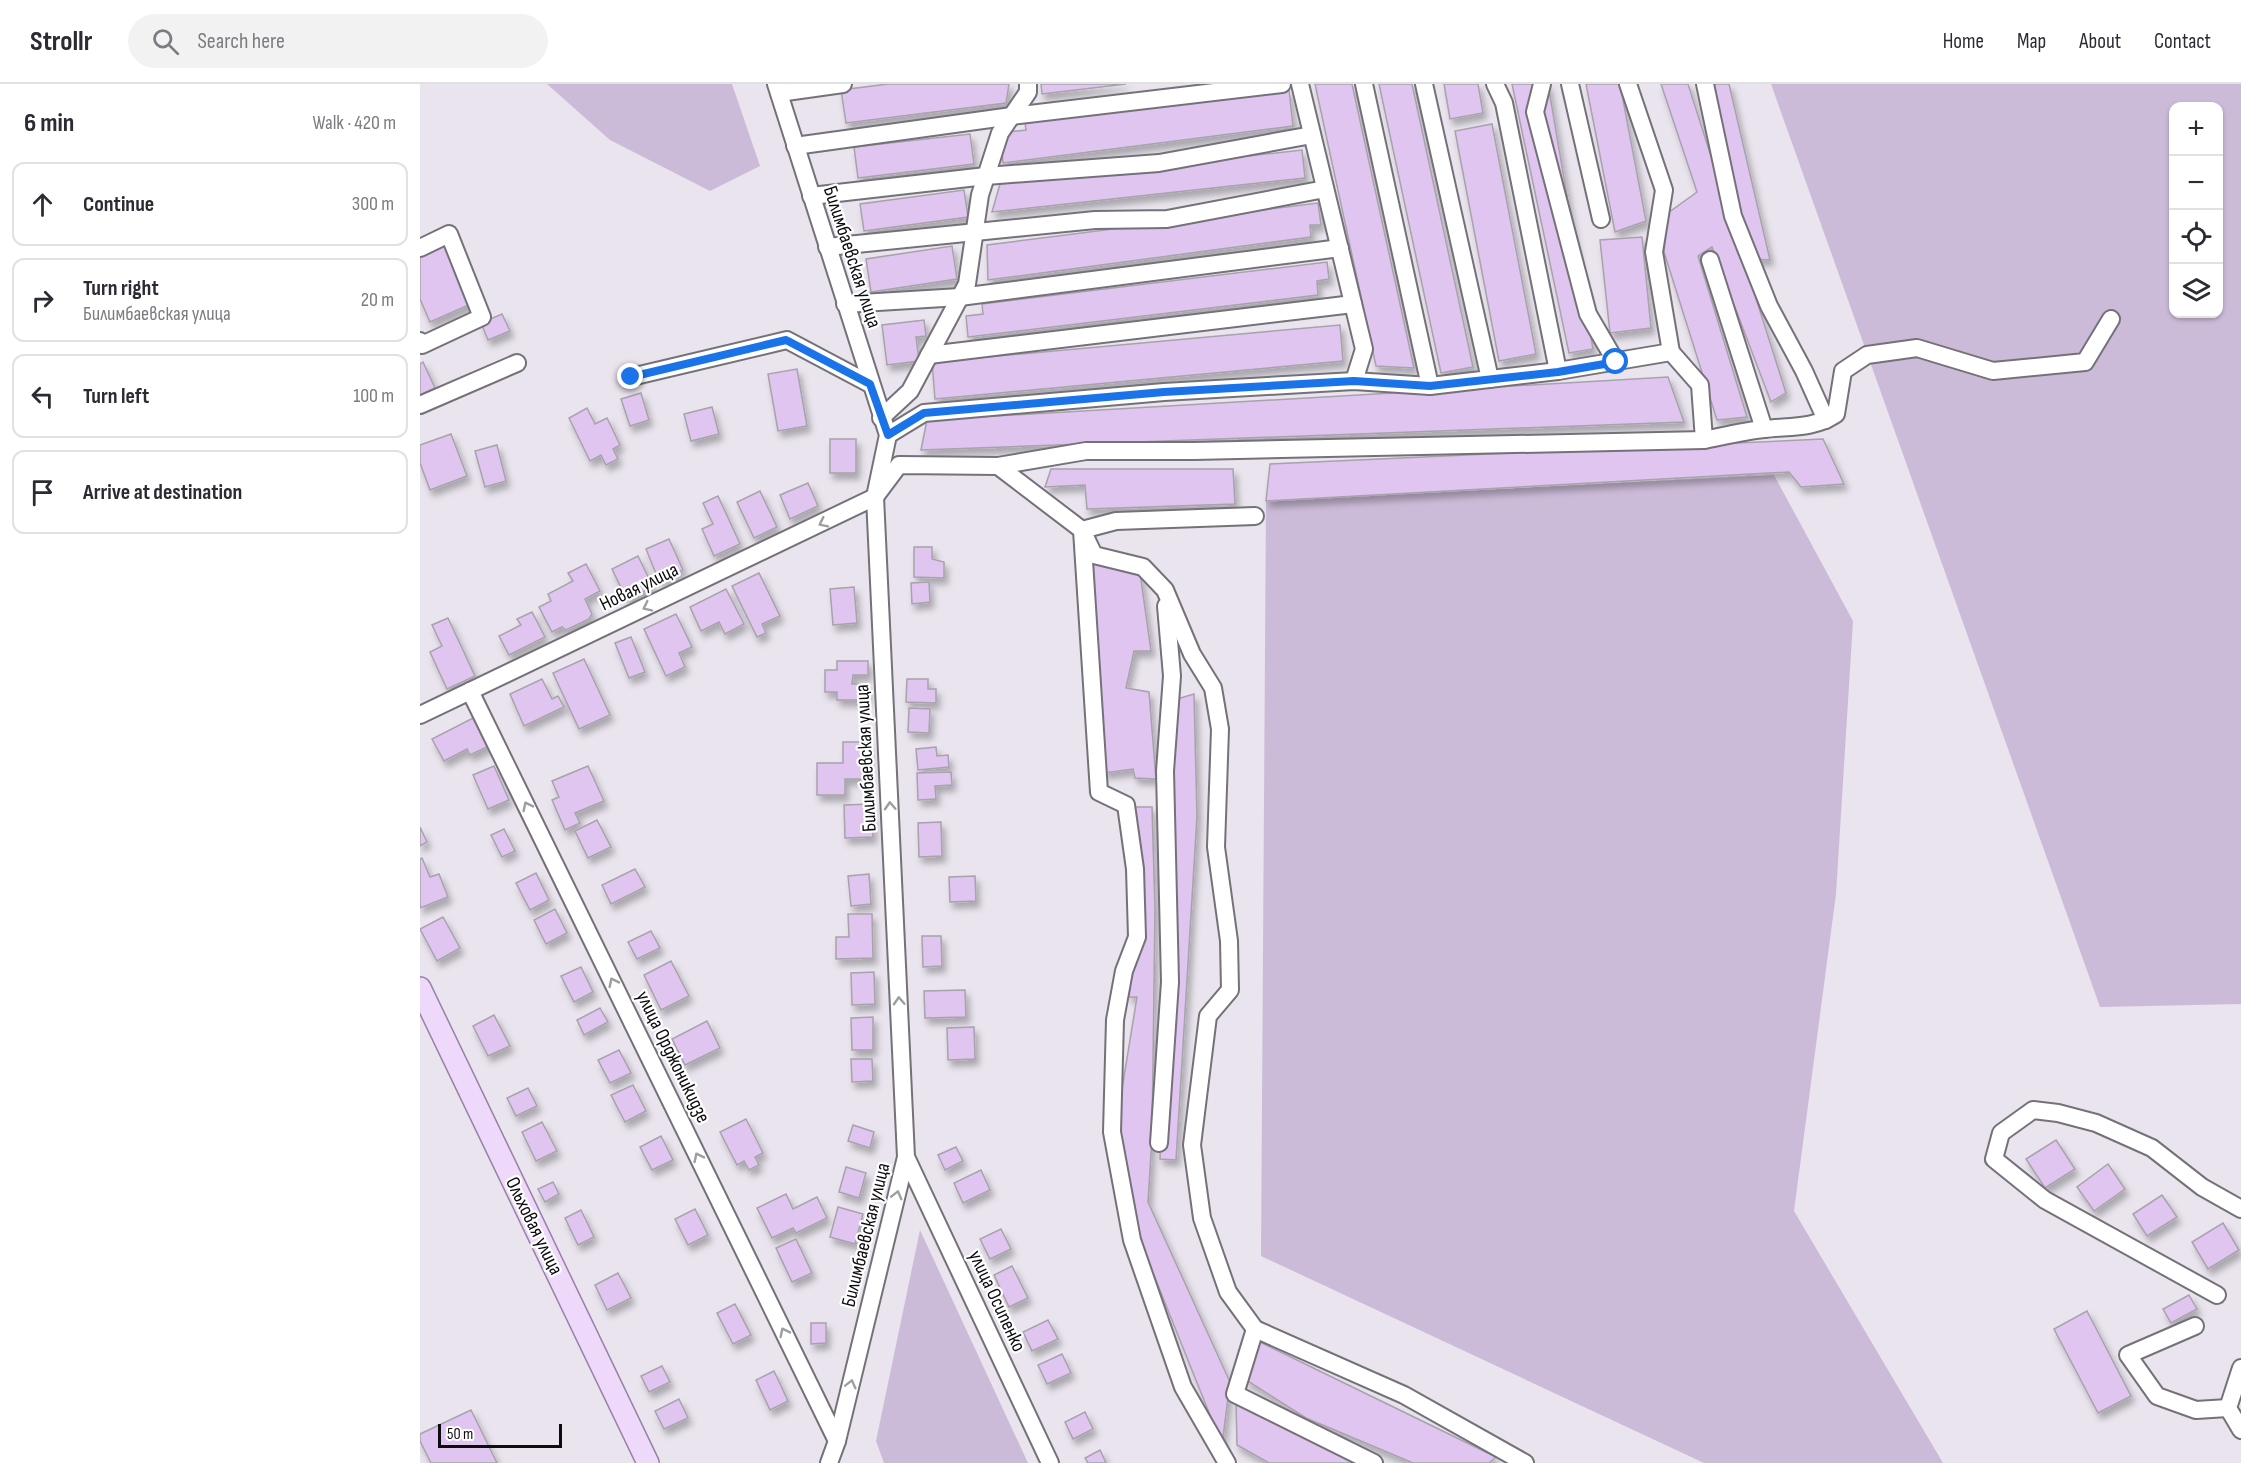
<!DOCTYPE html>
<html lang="en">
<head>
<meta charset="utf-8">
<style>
  body { margin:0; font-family:"Sofia Sans Condensed",sans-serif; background:#f2f2f3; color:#2b2b33 }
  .controls { position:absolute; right:18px; top:18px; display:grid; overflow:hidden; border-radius:12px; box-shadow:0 2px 4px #0004 }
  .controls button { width:54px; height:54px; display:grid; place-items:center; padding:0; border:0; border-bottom:2px solid #e1e1e2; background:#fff; color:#2b2b33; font:30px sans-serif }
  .scale { position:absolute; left:18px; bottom:15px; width:124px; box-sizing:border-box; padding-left:6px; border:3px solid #0d0b0e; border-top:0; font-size:16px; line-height:21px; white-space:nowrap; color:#0d0b0e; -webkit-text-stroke:4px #fff; paint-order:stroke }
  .stop { position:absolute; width:18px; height:18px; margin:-14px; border:4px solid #1a73e8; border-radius:50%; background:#fff }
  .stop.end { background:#1a73e8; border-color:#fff; box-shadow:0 2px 6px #0008 }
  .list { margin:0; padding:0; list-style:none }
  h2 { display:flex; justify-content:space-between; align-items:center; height:78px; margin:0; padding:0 24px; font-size:26px }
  h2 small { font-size:20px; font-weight:400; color:#7c7c81 }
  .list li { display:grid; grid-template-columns:39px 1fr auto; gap:18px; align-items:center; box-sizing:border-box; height:84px; margin:0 12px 12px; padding:0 12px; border:2px solid #e1e1e2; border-radius:12px }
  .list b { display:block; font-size:22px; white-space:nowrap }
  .list p { margin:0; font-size:20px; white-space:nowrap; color:#7c7c81 }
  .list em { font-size:20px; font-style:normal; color:#7c7c81 }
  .icon { flex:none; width:33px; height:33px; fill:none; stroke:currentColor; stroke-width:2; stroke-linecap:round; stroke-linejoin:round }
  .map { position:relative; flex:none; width:1821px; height:1379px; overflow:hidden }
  header { display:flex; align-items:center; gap:36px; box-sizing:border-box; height:84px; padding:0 30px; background:#fff; border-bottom:2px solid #e1e1e2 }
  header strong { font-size:28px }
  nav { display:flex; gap:33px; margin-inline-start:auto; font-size:21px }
  .search { width:420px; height:54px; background:#f2f2f3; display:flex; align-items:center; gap:15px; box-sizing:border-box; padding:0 21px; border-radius:33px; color:#7c7c81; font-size:22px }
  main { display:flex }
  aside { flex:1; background:#fff }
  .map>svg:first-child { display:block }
  .green { fill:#ccbbd8; fill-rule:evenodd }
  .building { fill:#dfc5f0; stroke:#a7a2ab; stroke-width:1.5; filter:url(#shadow) }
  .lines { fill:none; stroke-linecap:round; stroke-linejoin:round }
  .minor-casing { stroke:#757179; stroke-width:20 }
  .major-casing { stroke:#9781a6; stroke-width:24 }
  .minor { stroke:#fff; stroke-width:16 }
  .major { stroke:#eed9fb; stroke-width:21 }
  .oneway { stroke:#9e9d9f }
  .route { stroke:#1a73e8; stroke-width:8 }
  .labels { text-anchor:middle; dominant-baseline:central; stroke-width:4.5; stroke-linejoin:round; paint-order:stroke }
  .street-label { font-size:20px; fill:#0d0b0e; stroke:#fff }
</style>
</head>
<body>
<header>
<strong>Strollr</strong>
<div class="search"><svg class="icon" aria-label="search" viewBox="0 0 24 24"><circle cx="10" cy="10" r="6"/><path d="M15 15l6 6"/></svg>Search here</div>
<nav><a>Home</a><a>Map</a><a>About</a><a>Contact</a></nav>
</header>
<main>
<aside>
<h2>6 min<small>Walk · 420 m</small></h2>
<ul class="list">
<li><svg class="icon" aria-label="ahead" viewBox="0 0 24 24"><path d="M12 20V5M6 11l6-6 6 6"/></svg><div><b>Continue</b></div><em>300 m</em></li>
<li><svg class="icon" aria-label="right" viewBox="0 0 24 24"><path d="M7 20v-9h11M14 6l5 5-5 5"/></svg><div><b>Turn right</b><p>Билимбаевская улица</p></div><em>20 m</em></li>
<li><svg class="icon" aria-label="left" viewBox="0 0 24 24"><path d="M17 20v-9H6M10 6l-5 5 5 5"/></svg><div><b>Turn left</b></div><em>100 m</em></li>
<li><svg class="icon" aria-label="arrive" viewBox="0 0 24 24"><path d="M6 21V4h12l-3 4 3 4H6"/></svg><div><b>Arrive at destination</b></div></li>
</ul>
</aside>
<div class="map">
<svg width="1821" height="1379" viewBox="0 0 1821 1379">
  <defs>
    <filter id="shadow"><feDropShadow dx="3.5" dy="6" stdDeviation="3" flood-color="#0004"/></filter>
  </defs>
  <rect width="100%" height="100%" fill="#e9e4ed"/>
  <g class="green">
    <path d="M127 0H312L340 82 290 107 190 56Z"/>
    <path d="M1351 0H1821V920L1680 923ZM1754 22H1798V230H1754Z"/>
    <path d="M1354 391 1433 537 1416 810 1374 1127 1523 1379H1284L841 1172 846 417Z"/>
    <path d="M500 1146 608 1379H464L456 1357Z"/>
  </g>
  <g class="building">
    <path d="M468 0H589L586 19 426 39 421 6Z"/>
    <path d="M621 0H706L622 10Z"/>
    <path d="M895 0H932L994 284 956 282Z"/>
    <path d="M959 0H992L1053 283 1021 289Z"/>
    <path d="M1024 0H1058L1063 29 1030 35Z"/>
    <path d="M1092 0H1128L1173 265 1149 269Z"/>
    <path d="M1166 0H1200L1226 137 1195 148Z"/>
    <path d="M1241 0H1268L1366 309 1351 318 1292 163 1278 172 1327 333 1297 336 1244 168 1248 129 1277 108Z"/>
    <path d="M1290 0H1309L1350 176 1333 175Z"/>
    <path d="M869 6 873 42 583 79 580 49 606 46 605 39Z"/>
    <path d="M1072 40 1116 270 1079 277 1035 47Z"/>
    <path d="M550 50 554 80 438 94 434 63Z"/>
    <path d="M882 66 885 94 572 128 580 100Z"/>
    <path d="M544 106 548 133 444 147 440 120Z"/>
    <path d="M898 119 901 141H890L891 153 568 196 567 161Z"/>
    <path d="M1222 153 1231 244 1190 249 1180 156Z"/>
    <path d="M23 158 51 220 10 238 0 215V168Z"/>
    <path d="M532 162 537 195 451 208 446 175Z"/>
    <path d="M907 178 909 195 897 197 898 211 548 253 546 232 563 230 562 220Z"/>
    <path d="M82 230 90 247 68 256 61 239Z"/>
    <path d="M504 236 506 252 496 253 499 277 467 281 462 241Z"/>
    <path d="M920 241 923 277 515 315 512 278Z"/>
    <path d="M3 278 15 304 0 311V280Z"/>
    <path d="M377 285 387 342 358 347 348 290Z"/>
    <path d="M1248 293 1264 338 501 366 507 336Z"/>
    <path d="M221 309 229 336 210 342 201 315Z"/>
    <path d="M292 323 299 350 271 357 264 330Z"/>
    <path d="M167 324 175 340 187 334 200 361 193 365 198 375 186 381 181 371 170 377 149 334Z"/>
    <path d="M31 350 47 392 10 406 0 379V361Z"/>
    <rect x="410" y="355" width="26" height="34"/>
    <path d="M1403 355 1424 400 1381 403 1369 388 846 417 850 380Z"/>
    <path d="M77 361 86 397 65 403 55 367Z"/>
    <path d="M631 385H813L815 420 667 425 665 401 625 403Z"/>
    <path d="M388 399 398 422 370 435 360 411Z"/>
    <path d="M340 407 357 443 334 454 317 418Z"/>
    <path d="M298 412 320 460 294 472 282 445 293 440 283 419Z"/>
    <path d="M249 455 263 486 239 497 226 465Z"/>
    <path d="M494 463H512V475L524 478V494L494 493Z"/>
    <path d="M218 472 233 503 207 516 192 485Z"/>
    <path d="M664 478 720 489 731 567H714L706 604 729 608 736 695 715 694 713 685 684 689Z"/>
    <path d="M166 480 180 507 165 515 172 530 169 535 146 546 142 543 132 548 119 523 131 517 128 510 153 497 148 489Z"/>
    <path d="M339 489 360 532 342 540 346 549 337 553 312 502Z"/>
    <path d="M509 498 510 518 492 520 491 499Z"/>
    <path d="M434 503 437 539 413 541 410 505Z"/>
    <path d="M306 505 324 540 305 550 299 538 281 547 270 523Z"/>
    <path d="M112 528 125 553 89 571 79 552 101 541 97 535Z"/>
    <path d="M256 530 272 563 259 569 265 583 246 592 224 545Z"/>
    <path d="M28 534 55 592 27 605 10 568 22 562 12 541Z"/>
    <path d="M211 553 225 588 209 594 195 559Z"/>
    <path d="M164 575 190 631 159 645 133 589Z"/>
    <path d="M417 577H448V591H433L432 600H447V616H417V608H405V586H417Z"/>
    <path d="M122 595 132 615 138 612 144 623 104 642 90 610Z"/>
    <path d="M487 595H508V605H516V619L486 618Z"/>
    <path d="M774 610 777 732 756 1076 740 1075 750 617Z"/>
    <path d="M489 624 510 625 509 649 488 648Z"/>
    <path d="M55 633 69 662 50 671 47 665 24 677 12 655Z"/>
    <path d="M423 658H448V695H425V711H397V679H423Z"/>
    <path d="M516 663 517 672 528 671 529 683 498 686 496 665Z"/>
    <path d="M74 682 89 716 68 725 53 691Z"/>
    <path d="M168 682 184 717 155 729 160 739 145 746 132 716 139 713 132 697Z"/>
    <path d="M531 688 532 701 515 702 516 715 498 716 497 689Z"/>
    <path d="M451 720 453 753 425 754 424 721Z"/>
    <path d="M711 723H732L735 825 732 1054 728 1118 810 1298 802 1361 717 1149 695 1048 717 913H709L717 835Z"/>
    <path d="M177 736 191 763 168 774 155 747Z"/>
    <path d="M521 738 522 772 499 773 498 739Z"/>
    <path d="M0 743 7 758 0 762Z"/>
    <path d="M84 745 95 767 82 773 71 751Z"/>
    <path d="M2 774 10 793 19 790 28 813 0 824V775Z"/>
    <path d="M215 785 225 803 191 820 182 801Z"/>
    <path d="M116 789 129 816 110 826 96 799Z"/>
    <path d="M449 790 451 820 431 822 428 792Z"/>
    <path d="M555 792 556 817 530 818 529 793Z"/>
    <path d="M135 825 147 849 126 860 114 836Z"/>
    <path d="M428 830H452L453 874 416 875V853H429Z"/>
    <path d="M23 833 40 864 17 877 0 845Z"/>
    <path d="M231 847 240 864 217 875 208 858Z"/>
    <path d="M502 852H521L522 882 503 883Z"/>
    <path d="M251 877 269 912 241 926 224 891Z"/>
    <path d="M161 883 173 908 154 918 141 892Z"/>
    <path d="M454 888 455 920 432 921 431 889Z"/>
    <path d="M545 906 546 933 505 934 504 907Z"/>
    <path d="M180 924 188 938 164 951 157 936Z"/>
    <path d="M74 931 90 962 68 972 53 942Z"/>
    <path d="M453 933V966H432L431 934Z"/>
    <path d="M287 937 300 964 265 981 252 955Z"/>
    <path d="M554 943 555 975 528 976 527 944Z"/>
    <path d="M199 966 211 989 190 999 178 976Z"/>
    <path d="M431 975H452L453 997 432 998Z"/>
    <path d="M213 1001 226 1027 205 1038 191 1011Z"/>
    <path d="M108 1004 117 1022 96 1032 87 1014Z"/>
    <path d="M326 1035 343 1069 335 1073 339 1081 329 1086 324 1077 317 1081 300 1048Z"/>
    <path d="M122 1038 137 1067 116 1077 102 1048Z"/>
    <path d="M433 1041 454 1048 450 1064 428 1057Z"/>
    <path d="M241 1052 253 1076 232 1086 220 1063Z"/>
    <path d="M1636 1056 1655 1085 1625 1104 1606 1075Z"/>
    <path d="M536 1063 543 1077 525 1086 518 1071Z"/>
    <path d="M1688 1080 1705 1105 1674 1127 1657 1103Z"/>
    <path d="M426 1083 446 1089 439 1114 419 1108Z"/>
    <path d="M561 1086 570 1106 543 1119 534 1099Z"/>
    <path d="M133 1098 139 1110 125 1118 118 1105Z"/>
    <path d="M366 1110 373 1125 397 1113 407 1134 376 1149 373 1144 352 1154 337 1124Z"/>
    <path d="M1742 1111 1757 1133 1727 1152 1713 1130Z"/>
    <path d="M418 1123 443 1130 435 1160 410 1153Z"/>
    <path d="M275 1125 288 1151 268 1161 255 1135Z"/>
    <path d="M161 1126 174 1153 158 1161 145 1134Z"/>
    <path d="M1803 1139 1819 1166 1788 1185 1772 1158Z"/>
    <path d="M581 1145 591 1165 570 1175 560 1155Z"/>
    <path d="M376 1155 392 1189 372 1198 356 1164Z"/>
    <path d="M592 1182 608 1214 589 1223 574 1191Z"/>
    <path d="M198 1189 211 1214 187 1226 175 1201Z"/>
    <path d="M1769 1211 1777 1225 1751 1239 1743 1225Z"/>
    <path d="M315 1220 331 1251 313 1260 297 1229Z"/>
    <path d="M1667 1227 1711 1312 1678 1329 1634 1245Z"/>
    <path d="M628 1236 638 1255 612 1267 603 1248Z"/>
    <path d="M391 1239H406V1259L391 1260Z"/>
    <path d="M840 1258 1076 1373 1069 1379H993L886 1334 826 1296Z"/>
    <path d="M642 1270 651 1289 627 1300 618 1281Z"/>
    <path d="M242 1282 250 1298 229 1308 221 1292Z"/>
    <path d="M354 1287 368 1317 350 1326 336 1296Z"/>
    <path d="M259 1315 268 1334 244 1345 235 1327Z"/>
    <path d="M816 1320 948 1379H849L817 1361Z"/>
    <path d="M51 1326 77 1379H11L0 1357V1350Z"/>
    <path d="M665 1328 673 1345 653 1355 645 1338Z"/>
    <path d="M680 1366 686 1379H668L665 1374Z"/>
  </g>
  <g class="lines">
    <g class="minor-casing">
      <g id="minor">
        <path d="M356 0 468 351 455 413 486 1073 417 1357 409 1379"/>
        <path d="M880 0 944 265 934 297"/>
        <path d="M944 0 1010 302"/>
        <path d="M1004 0 1070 295"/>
        <path d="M1075 0 1084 19 1138 287"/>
        <path d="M1122 0 1115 28 1168 230 1196 278"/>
        <path d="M1150 0 1181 135"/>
        <path d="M1208 0 1244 106 1234 168 1251 268"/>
        <path d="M1285 0 1313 132 1349 222 1384 287 1406 336"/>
        <path d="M359 9 423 0"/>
        <path d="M375 62 592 32 862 0"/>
        <path d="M391 112 566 92 739 79 892 51"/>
        <path d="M407 163 675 136 747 135 905 105"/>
        <path d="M0 164 29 150 62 233 2 261 0 257"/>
        <path d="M1290 176 1344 345"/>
        <path d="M425 220 540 213 920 164"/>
        <path d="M509 271 933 220"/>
        <path d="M211 293 367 256 450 300"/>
        <path d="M0 321 97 279"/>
        <path d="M461 334 490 307 547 200 560 111 580 49 608 8V0"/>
        <path d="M468 351 504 329 744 308 934 297 1010 302 1138 287 1251 268 1280 301 1284 356"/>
        <path d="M578 382 662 446 674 471 723 483 745 506 772 570 793 604 800 645 796 763 809 857 810 906 788 932 772 1061 782 1134 808 1208 835 1245 984 1311 1105 1379"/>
        <path d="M50 607 417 1357"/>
        <path d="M0 631 455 413 479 381 578 382 666 367H774L1284 356C1304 352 1324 347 1344 345 1370 342 1393 345 1416 330L1423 287 1447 271 1497 264 1573 287 1665 278 1691 235"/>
        <path d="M739 1059 750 898 745 687 752 592 746 522"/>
        <path d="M486 1073 630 1379"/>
        <path d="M1797 1211 1625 1116 1574 1075 1581 1049 1613 1026 1638 1029 1676 1039 1732 1064 1782 1103 1821 1125"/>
        <path d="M1775 1242 1708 1271 1737 1312 1776 1326 1808 1324"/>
        <path d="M835 1245 815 1310 954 1379"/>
        <path d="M1821 1284 1808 1324 1821 1346"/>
        <path d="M807 1379 763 1303 712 1156 692 1048 695 936 704 887 717 853 715 785 706 721 679 708 662 446 696 437 835 432"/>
      </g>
    </g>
    <g class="major-casing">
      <path id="major" d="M0 904 228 1379"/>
    </g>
    <use href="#minor" class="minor"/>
    <use href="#major" class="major"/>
  </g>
  <defs><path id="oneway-chevron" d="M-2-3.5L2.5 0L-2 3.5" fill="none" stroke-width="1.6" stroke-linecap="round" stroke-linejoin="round" transform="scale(1.5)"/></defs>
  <g class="oneway">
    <use href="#oneway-chevron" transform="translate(403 439) rotate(154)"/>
    <use href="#oneway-chevron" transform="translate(227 523) rotate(154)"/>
    <use href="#oneway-chevron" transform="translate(107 722) rotate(-116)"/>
    <use href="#oneway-chevron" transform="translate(470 722) rotate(-93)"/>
    <use href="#oneway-chevron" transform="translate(193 898) rotate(-116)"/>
    <use href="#oneway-chevron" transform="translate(479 917) rotate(-93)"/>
    <use href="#oneway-chevron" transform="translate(278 1073) rotate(-116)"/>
    <use href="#oneway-chevron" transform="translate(477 1111) rotate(-76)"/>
    <use href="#oneway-chevron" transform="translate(364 1248) rotate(-116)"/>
    <use href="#oneway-chevron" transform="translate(431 1300) rotate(-76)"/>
  </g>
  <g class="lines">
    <path class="route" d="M211 293 366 256 450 300 468 351 504 329 744 308 934 297 1010 302 1138 288 1196 278"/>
  </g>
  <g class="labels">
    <g class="street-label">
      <text transform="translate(432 173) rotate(72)">Билимбаевская улица</text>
      <text transform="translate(219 503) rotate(-26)">Новая улица</text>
      <text transform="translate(446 674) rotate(-93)">Билимбаевская улица</text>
      <text transform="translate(253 973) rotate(64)">улица Орджоникидзе</text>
      <text transform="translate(114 1142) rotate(64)">Ольховая улица</text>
      <text transform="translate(446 1151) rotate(-76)">Билимбаевская улица</text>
      <text transform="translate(577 1217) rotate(65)">улица Осипенко</text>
    </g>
  </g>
</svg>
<div class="controls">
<button>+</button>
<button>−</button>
<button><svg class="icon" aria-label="locate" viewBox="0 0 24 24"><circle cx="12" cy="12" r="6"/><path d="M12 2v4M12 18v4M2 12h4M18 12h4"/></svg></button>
<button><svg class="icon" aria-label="layers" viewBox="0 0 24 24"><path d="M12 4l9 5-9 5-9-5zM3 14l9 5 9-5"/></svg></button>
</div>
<div class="scale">50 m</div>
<div class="stop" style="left:1196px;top:278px"></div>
<div class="stop end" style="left:211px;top:293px"></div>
</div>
</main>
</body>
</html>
